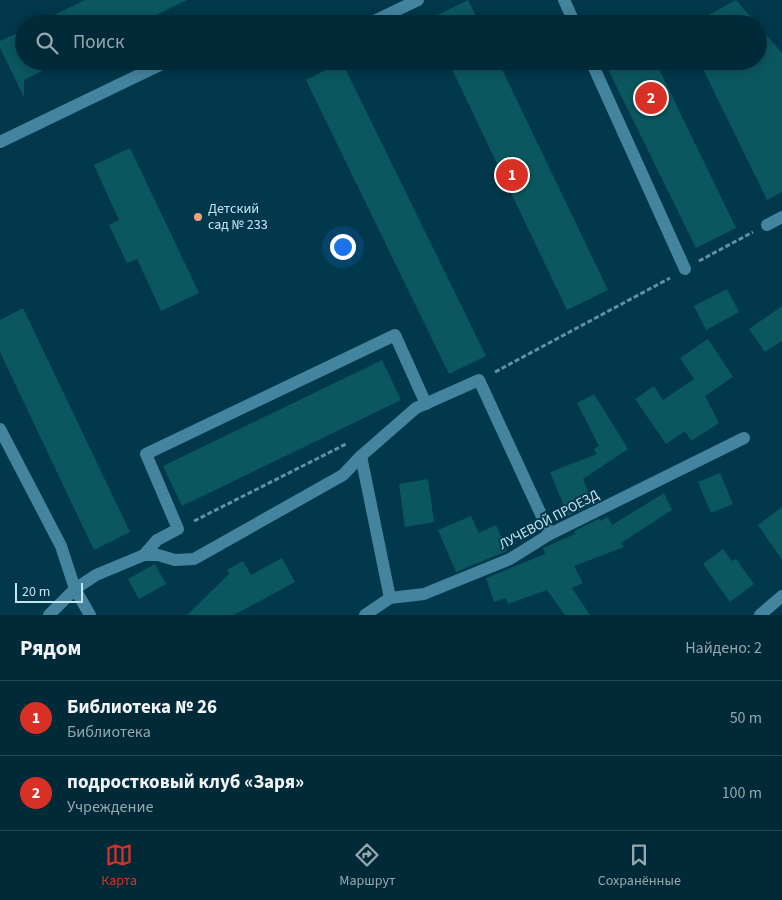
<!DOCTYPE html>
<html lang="ru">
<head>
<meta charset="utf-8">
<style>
  body { margin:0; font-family:"Source Sans 3",sans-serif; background:#0b3240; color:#f1f3f6 }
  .scale { position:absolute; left:15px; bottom:12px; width:68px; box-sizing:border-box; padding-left:5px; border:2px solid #c5e4f3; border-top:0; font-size:14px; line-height:18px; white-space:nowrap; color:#c5e4f3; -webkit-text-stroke:4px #01384b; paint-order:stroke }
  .you { position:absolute; left:342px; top:246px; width:18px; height:18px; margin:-12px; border:4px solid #fff; border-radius:50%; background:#1a73e8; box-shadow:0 0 0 8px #1a73e833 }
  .badge { display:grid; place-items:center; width:32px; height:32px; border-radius:50%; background:#d93025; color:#fff; font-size:16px; font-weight:700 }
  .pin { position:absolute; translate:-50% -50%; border:2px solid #fff; box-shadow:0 1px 5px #0006 }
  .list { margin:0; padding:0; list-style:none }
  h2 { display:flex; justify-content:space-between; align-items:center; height:65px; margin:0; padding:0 20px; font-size:21px }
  h2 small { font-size:16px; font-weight:400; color:#96a7ae }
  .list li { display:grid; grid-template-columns:32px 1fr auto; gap:15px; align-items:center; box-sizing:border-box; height:75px; padding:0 20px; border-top:1px solid #234653 }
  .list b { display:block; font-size:19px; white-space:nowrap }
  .list p { margin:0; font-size:16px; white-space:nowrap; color:#96a7ae }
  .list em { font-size:16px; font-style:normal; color:#96a7ae }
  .icon { flex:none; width:28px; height:28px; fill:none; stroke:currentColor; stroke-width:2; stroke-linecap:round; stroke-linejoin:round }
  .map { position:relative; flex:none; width:782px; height:615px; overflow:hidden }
  .search { position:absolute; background:#012a38; box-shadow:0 2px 12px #0003; left:15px; right:15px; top:15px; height:55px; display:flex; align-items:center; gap:12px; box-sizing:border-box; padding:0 18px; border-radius:28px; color:#96a7ae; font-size:19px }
  .sheet { height:215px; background:#012a38 }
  nav { display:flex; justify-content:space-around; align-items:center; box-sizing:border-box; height:70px; border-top:1px solid #234653; background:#012a38; font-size:14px; color:#96a7ae }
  nav a { display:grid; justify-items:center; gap:2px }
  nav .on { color:#d93025 }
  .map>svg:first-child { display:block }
  .building { fill:#0b5760 }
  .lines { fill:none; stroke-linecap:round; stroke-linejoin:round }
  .path { stroke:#648fa0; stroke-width:3; stroke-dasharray:5 2.5; stroke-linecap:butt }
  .lane { stroke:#44849e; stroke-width:12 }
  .street { stroke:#44849e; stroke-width:12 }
  .secondary { stroke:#44849e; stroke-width:12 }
  .poi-dot { fill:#f0a27a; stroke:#01384b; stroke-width:2 }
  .labels { text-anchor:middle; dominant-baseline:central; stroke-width:4; stroke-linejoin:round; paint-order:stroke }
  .poi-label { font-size:14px; fill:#c5e4f3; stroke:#01384b; text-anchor:start }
  .street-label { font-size:14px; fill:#c5e4f3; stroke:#01384b }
</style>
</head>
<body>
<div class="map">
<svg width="782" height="615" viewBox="0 0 782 615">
  <rect width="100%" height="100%" fill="#01384b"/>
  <g class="building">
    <path d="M85 0H187L138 24H36Z"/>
    <path d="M468 0 480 24H419Z"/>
    <path d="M736 0 757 24H692Z"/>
    <path d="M758 25 782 53V192L767 200 699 61H758Z"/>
    <path d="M24 30V61H61L24 80V97L0 48V41Z"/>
    <path d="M448 61H498L608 290 567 310Z"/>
    <path d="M604 61H655L736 228 696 248Z"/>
    <path d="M342 62 486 356 449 374 306 80Z"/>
    <path d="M130 148 199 293 161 311 137 259 127 263 109 225 119 220 94 165Z"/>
    <path d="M727 289 739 312 706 330 694 306Z"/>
    <path d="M782 306V341L765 352 749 329Z"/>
    <path d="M23 308 130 532 94 550 0 352V320Z"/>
    <path d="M708 339 733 377 705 396 719 423 691 441 685 431 666 444 635 399 654 386 663 400 694 379 680 358Z"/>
    <path d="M382 360 401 400 182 506 163 466Z"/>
    <path d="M594 394 628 449 583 479 593 504 568 516 550 472 597 454 594 449 599 446 577 403Z"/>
    <path d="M720 473 733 504 711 513 698 482Z"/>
    <path d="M428 479 434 522 405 527 399 484Z"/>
    <path d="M664 493 672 510 621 543 624 547 574 566 583 583 572 588 590 615H565L547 590 508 604 506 598 494 602 486 578 545 554 543 548 575 534 574 531 599 519 600 521 608 517 612 525Z"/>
    <path d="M782 507V560L758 525Z"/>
    <path d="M471 516 479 533 496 525 507 551 456 572 438 530Z"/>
    <path d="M723 549 732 561 736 559 754 584 730 602 703 564Z"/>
    <path d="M282 558 295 582 234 615H187L229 574 227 570 243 561 251 575Z"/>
    <path d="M155 564 166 584 139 599 128 579Z"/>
  </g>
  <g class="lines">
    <g class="path">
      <path d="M699 261 753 232"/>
      <path d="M495 372 670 278"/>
      <path d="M194 521 346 444"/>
    </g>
    <g class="lane">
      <path d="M564 0 575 24"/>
      <path d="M368 24 418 0"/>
      <path d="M591 61 685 269"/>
      <path d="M0 142 168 61"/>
      <path d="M767 225 782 217"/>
      <path d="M361 456 390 598"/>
      <path d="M144 555 157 540 178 529 146 454 395 335 426 404"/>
      <path d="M75 589 96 575 144 555H158L175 560 194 559 343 475 361 456 416 408 479 380 550 534"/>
    </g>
    <g class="street">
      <path d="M49 615 75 589 90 615"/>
      <path d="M365 615 390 598 424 594 510 559 550 534 744 438"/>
      <path d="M760 615 782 596"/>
    </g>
    <path class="secondary" d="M0 429 61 546 75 589"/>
  </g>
  <circle class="poi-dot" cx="198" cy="217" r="5"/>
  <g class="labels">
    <g class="poi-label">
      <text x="208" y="209">Детский<tspan x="208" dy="16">сад № 233</tspan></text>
    </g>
    <g class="street-label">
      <text transform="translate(549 520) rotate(-28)">ЛУЧЕВОЙ ПРОЕЗД</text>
    </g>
  </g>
</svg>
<div class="scale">20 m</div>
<div class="you"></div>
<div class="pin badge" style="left:512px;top:175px">1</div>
<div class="pin badge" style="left:651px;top:98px">2</div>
<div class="search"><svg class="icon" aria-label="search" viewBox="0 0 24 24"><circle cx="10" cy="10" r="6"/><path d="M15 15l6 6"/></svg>Поиск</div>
</div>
<section class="sheet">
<h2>Рядом<small>Найдено: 2</small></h2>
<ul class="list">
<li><span class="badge">1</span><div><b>Библиотека № 26</b><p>Библиотека</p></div><em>50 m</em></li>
<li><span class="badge">2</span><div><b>подростковый клуб «Заря»</b><p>Учреждение</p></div><em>100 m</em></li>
</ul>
</section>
<nav>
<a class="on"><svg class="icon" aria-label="map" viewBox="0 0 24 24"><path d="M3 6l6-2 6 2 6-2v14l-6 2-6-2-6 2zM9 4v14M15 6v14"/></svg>Карта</a>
<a><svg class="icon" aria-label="directions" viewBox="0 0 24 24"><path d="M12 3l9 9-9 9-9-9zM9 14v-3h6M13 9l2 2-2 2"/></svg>Маршрут</a>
<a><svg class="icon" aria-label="saved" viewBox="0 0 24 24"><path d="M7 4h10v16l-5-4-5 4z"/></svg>Сохранённые</a>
</nav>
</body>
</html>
